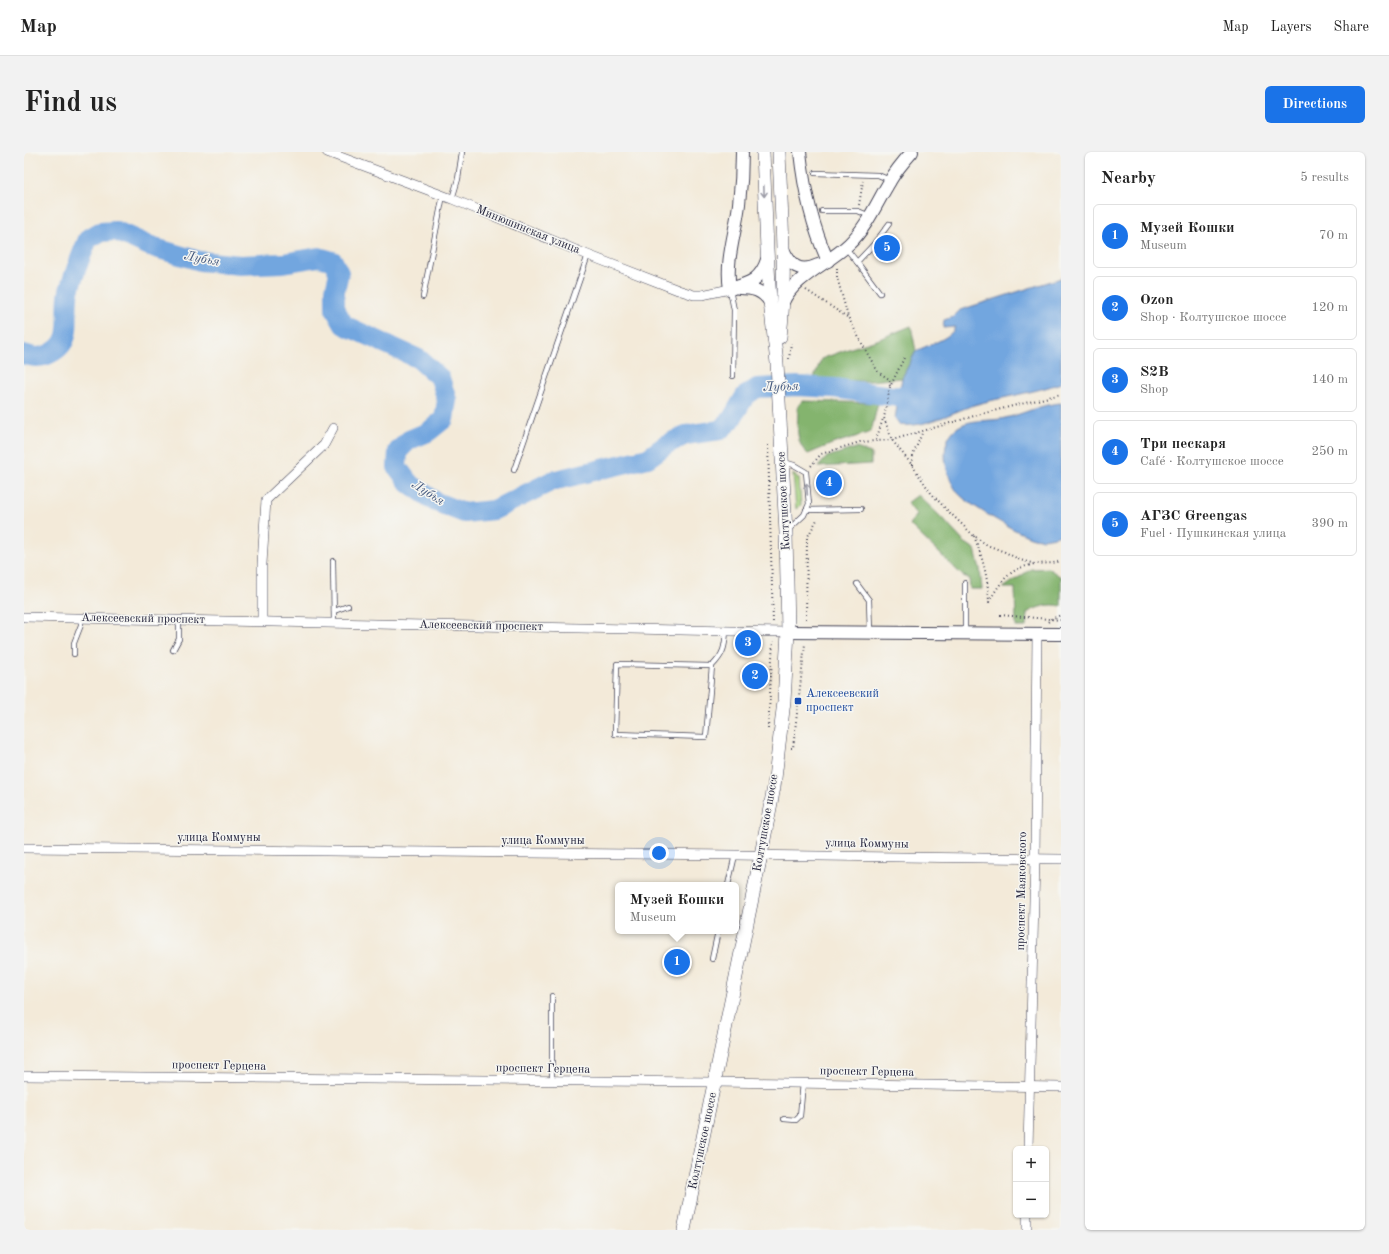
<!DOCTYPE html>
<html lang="en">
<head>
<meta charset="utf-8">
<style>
  body { margin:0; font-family:"Old Standard TT",serif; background:#f2f2f2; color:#222 }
  .controls { position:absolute; right:12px; bottom:12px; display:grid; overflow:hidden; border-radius:6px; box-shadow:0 1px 3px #0004 }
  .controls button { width:36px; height:36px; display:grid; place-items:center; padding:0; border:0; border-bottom:1px solid #e0e0e0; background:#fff; color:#222; font:20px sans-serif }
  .you { position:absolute; left:635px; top:701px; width:14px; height:14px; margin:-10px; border:3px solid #fff; border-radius:50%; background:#1a73e8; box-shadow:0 0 0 6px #1a73e833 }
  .badge { display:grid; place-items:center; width:26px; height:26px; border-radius:50%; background:#1a73e8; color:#fff; font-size:13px; font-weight:700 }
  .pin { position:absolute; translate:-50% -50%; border:2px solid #fff; box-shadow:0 1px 4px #0006 }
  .popup { position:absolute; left:591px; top:730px; width:124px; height:52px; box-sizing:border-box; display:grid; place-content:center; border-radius:6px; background:#fff; filter:drop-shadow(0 1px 3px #0005); font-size:13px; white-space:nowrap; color:#767676 }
  .popup b { font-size:15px; color:#222 }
  .popup::after { content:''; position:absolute; left:50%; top:100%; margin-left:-8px; border:8px solid transparent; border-top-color:#fff }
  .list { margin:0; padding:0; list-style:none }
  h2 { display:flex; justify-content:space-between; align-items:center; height:52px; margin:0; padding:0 16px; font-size:17px }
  h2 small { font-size:13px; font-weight:400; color:#767676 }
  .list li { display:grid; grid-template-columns:26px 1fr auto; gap:12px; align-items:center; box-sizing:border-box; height:64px; margin:0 8px 8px; padding:0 8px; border:1px solid #e0e0e0; border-radius:6px }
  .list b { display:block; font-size:15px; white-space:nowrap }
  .list p { margin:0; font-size:13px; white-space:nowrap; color:#767676 }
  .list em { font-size:13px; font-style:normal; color:#767676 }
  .map { position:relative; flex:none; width:1037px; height:1078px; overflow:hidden; border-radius:6px }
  header { display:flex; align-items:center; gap:24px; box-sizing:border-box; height:56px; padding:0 20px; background:#fff; border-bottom:1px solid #e0e0e0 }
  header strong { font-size:19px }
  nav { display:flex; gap:22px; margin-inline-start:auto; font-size:14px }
  .intro { display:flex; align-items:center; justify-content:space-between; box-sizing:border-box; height:96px; padding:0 24px }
  h1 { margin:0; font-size:28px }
  .button { padding:10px 18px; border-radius:6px; background:#1a73e8; color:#fff; font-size:14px; font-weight:700 }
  main { display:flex; gap:24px; padding:0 24px }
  aside { flex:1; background:#fff; border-radius:6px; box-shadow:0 1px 3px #0004 }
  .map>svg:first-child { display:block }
  .green { fill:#a6d27f; stroke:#647a5d }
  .forest { fill:#84b46e; stroke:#536b54 }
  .water { fill:#72a6df; stroke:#4a648d }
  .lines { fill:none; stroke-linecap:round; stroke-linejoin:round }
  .river { stroke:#72a6df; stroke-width:20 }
  .service-casing { stroke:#414053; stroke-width:6 }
  .minor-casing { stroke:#414053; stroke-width:10 }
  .tertiary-casing { stroke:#414053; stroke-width:14 }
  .secondary-casing { stroke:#414053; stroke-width:14 }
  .path { stroke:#414053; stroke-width:2; stroke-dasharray:1 3; stroke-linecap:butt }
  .service { stroke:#fff; stroke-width:4.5 }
  .minor { stroke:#fff; stroke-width:9 }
  .tertiary { stroke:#fff; stroke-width:12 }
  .secondary { stroke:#fff; stroke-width:13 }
  .oneway { stroke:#9c9ca7 }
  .transit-dot { fill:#1a4fb4; stroke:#f6f6f2; stroke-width:1.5 }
  .labels { text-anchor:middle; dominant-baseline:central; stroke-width:3; stroke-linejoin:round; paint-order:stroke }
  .street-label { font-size:12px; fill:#22223b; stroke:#f6f6f2 }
  .transit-label { font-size:12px; fill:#164399; stroke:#f6f6f2; text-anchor:start }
  .water-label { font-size:13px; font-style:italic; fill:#42577d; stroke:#f6f6f2 }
</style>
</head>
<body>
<header>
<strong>Map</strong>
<nav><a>Map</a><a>Layers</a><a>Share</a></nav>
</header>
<div class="intro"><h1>Find us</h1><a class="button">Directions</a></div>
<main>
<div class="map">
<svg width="1037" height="1078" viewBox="0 0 1037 1078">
  <rect width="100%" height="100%" fill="#f6f6f2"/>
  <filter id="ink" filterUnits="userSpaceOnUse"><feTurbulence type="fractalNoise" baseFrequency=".025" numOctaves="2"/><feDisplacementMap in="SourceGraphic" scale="8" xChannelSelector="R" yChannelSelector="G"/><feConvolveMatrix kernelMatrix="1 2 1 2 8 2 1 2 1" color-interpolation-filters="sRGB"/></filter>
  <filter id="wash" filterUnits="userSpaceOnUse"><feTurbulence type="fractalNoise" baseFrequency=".012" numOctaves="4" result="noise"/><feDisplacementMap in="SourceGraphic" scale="16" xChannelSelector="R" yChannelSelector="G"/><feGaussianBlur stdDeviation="0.9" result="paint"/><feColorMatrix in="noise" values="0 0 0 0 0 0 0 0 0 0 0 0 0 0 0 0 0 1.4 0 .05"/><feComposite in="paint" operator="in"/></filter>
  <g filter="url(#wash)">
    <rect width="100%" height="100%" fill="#f3ead9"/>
    <path class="green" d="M769 322 775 327 777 353 772 357Z"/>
    <g class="forest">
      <path d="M887 174 892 199 878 226 846 229H789L797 207 827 196 853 188Z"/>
      <path d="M778 249 854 251 848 276 844 281 808 292 784 302C770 291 774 270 774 254Z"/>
      <path d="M832 296 847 301V312L794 315 803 305Z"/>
      <path d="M894 343 916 364 940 390 951 397 956 417 958 437H946L945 426 939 424 885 372 893 363 883 351Z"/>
      <path d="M1024 416 1037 425V454C1026 451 1012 455 1003 461L1002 475H992L991 436H979L1007 417Z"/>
    </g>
    <g class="water">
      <path d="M1037 126V231C1009 241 978 245 950 253 926 261 901 276 876 273L871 266 878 226 892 199C903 193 927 187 931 175L919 176 920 168 929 165 936 158Z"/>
      <path d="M1037 251V383C1028 386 1019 388 1010 386 996 383 943 352 934 341 921 324 913 289 934 275 947 266 966 270 981 266 1000 262 1017 252 1037 251Z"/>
    </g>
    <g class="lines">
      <path class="river" d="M0 202C7 205 16 206 23 203 54 190 39 164 45 139 50 121 57 104 64 87L76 80 92 79 128 95 176 109 216 113 259 111 295 105 309 109 315 121 311 138V157L320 173 395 207 416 226 423 248 420 267 404 280 385 288 374 299 373 315 385 331 412 350 440 361 470 358 528 329 624 306 643 292 662 283 696 278 707 268 721 244 733 236 773 234 810 236 875 245 900 233"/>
    </g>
  </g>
  <g filter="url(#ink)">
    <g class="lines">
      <g class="service-casing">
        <g id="service">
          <path d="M791 21 854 23 866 28"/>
          <path d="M428 47 434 27 438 0"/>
          <path d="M798 59H834L846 64"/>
          <path d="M821 95 833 110"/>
          <path d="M706 138 710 158 709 224"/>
          <path d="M856 141 833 110 850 92 865 72"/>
          <path d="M399 145 419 43"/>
          <path d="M760 310 770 313 782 320 785 352 780 363 764 378"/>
          <path d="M490 318 564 103"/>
          <path d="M782 358 837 357"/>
          <path d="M309 409 310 471"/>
          <path d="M941 431V481"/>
          <path d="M833 432 845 448 846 480"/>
          <path d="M310 459 324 454"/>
          <path d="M149 498 155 487V468"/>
          <path d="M50 502V491L57 473V466"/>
          <path d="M688 514 593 512 591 582 682 585 688 514C700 502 701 495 702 478"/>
          <path d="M704 733 711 703"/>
          <path d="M688 807 694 779"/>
          <path d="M528 929V844"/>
          <path d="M760 967 772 968 776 964 779 931"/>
        </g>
      </g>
      <g class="minor-casing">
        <g id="minor">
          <path d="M303 0 428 47 564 103 654 138 670 143H678L706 137"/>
          <path d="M0 465 764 480"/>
          <path d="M238 469V412L242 348 300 293 309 276"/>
          <path d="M0 696 711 703 1037 707"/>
          <path d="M0 924 691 930 1037 935"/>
          <path d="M1004 997 1011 707 1013 481"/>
          <path d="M1003 1078V1063"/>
        </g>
      </g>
      <g class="tertiary-casing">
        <g id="tertiary">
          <path d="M776 0C780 37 788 74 804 109"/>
          <path d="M759 97C766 113 775 122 794 113"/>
          <path d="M715 136C729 136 738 138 746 150"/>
          <path d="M706 137C701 108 712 80 715 52 717 35 718 17 718 0"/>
          <path d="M706 137C725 131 736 129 743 108"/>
          <path d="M759 150C770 125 805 111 825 92 843 75 853 50 866 29 872 18 880 9 888 0"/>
          <path d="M764 480 1037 482"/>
        </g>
      </g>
      <g class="secondary-casing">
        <g id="secondary">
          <path d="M755 0C757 61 763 124 756 185"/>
          <path d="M660 1078 737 703 750 635 760 549 764 480 762 381 753 211 746 150 743 97 739 0"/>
        </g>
      </g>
      <g class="path">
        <path d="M835 53 839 29"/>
        <path d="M813 116V125L824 165 843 201 854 220 865 227 866 234"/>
        <path d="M782 138 823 165"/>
        <path d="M880 206 866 235 860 266 868 288 888 313 907 341 921 356 949 383 963 393 981 400 996 408 1011 412 1029 411 1037 409"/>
        <path d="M765 207 767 191"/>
        <path d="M852 288 859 267"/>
        <path d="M744 293 749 471"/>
        <path d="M888 313 889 303 899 279"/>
        <path d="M787 314 797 302 836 290 868 288 957 262 1037 242"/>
        <path d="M950 384C959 407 964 425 965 450 972 437 981 423 994 417 999 414 1005 414 1010 412"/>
        <path d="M976 463 1037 468"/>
        <path d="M782 467 783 386 794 366"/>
        <path d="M1024 470 1027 467 1037 463"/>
        <path d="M744 577 749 489"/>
        <path d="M767 596H769L781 492"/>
      </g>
      <use href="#service" class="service"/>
      <use href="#minor" class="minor"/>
      <use href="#tertiary" class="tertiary"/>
      <use href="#secondary" class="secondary"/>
    </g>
    <defs><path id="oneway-shaft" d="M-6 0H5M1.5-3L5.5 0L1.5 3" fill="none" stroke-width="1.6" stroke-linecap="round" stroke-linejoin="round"/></defs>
    <g class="oneway">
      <use href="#oneway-shaft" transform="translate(740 39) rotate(88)"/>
      <use href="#oneway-shaft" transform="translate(783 337) rotate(-94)"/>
    </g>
  </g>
  <rect class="transit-dot" x="770" y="545" width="8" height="8" rx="2"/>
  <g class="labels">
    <g class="street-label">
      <text transform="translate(504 78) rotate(22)">Минюшинская улица</text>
      <text transform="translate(760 349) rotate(-93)">Колтушское шоссе</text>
      <text transform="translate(119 467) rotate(1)">Алексеевский проспект</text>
      <text transform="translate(457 474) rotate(1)">Алексеевский проспект</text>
      <text transform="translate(742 671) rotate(-80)">Колтушское шоссе</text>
      <text x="195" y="686">улица Коммуны</text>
      <text x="519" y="689">улица Коммуны</text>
      <text transform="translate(843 692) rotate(1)">улица Коммуны</text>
      <text transform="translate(998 739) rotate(-89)">проспект Маяковского</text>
      <text transform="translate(195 914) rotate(1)">проспект Герцена</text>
      <text transform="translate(519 917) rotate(1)">проспект Герцена</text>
      <text transform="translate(843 920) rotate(1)">проспект Герцена</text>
      <text transform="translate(679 989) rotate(-78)">Колтушское шоссе</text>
    </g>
    <g class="transit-label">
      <text x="782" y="542">Алексеевский<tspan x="782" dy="14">проспект</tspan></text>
    </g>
    <g class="water-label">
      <text transform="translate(178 107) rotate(11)">Лубья</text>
      <text transform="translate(757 235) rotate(-2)">Лубья</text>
      <text transform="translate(404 341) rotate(33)">Лубья</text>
    </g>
  </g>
</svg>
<div class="controls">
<button>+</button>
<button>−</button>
</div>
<div class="you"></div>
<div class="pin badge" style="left:653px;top:810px">1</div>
<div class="popup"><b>Музей Кошки</b>Museum</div>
<div class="pin badge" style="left:731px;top:524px">2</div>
<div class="pin badge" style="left:724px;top:491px">3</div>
<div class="pin badge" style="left:805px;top:331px">4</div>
<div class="pin badge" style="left:863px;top:96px">5</div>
</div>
<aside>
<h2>Nearby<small>5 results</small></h2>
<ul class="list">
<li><span class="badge">1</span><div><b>Музей Кошки</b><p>Museum</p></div><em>70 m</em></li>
<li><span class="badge">2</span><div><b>Ozon</b><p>Shop · Колтушское шоссе</p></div><em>120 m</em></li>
<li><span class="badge">3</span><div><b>S2B</b><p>Shop</p></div><em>140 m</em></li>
<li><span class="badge">4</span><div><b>Три пескаря</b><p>Café · Колтушское шоссе</p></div><em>250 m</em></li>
<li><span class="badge">5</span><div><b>АГЗС Greengas</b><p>Fuel · Пушкинская улица</p></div><em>390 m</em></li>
</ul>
</aside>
</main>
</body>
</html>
